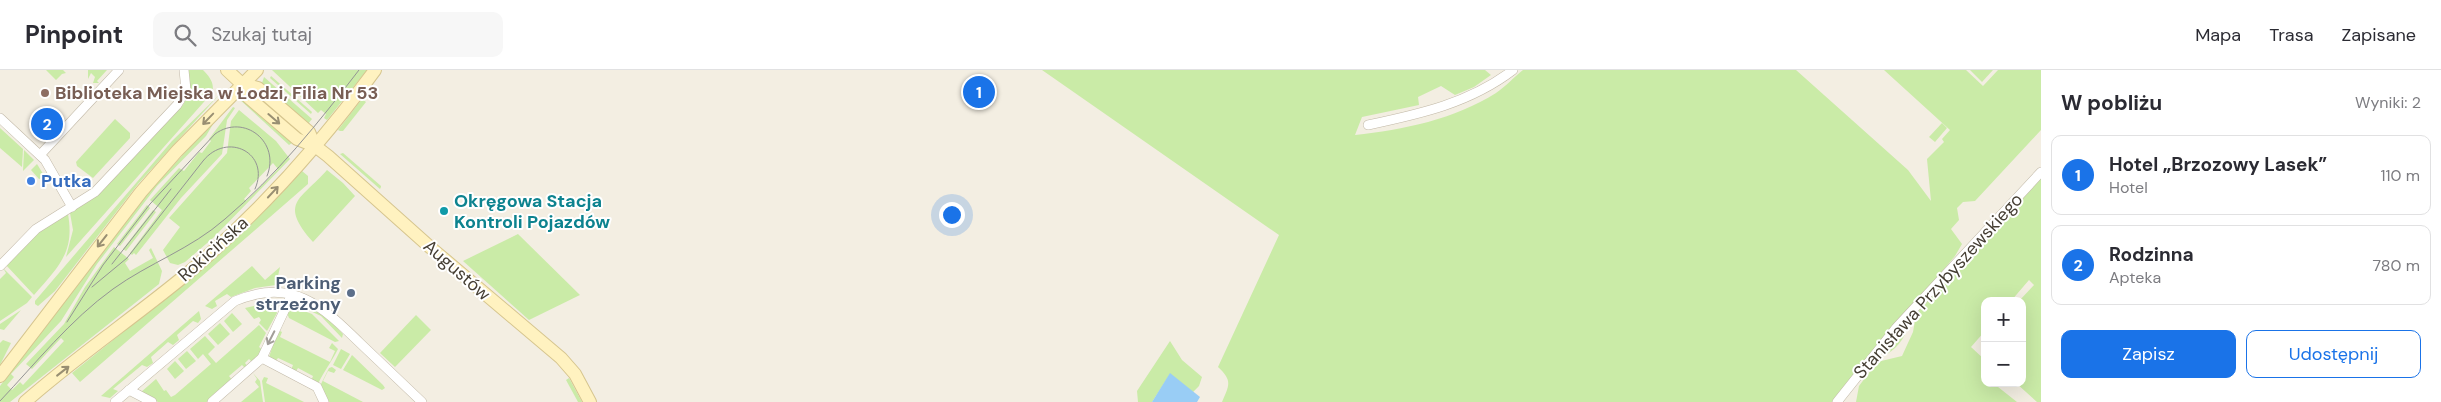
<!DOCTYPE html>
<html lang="pl">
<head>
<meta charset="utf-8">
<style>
  body { margin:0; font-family:"DM Sans",sans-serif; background:#f7f7f7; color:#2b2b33 }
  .controls { position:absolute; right:15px; bottom:15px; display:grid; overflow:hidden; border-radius:10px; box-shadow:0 5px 20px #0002 }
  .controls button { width:45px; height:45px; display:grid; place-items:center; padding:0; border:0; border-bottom:1px solid #e1e1e2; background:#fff; color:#2b2b33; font:25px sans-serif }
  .you { position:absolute; left:951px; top:144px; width:18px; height:18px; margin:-12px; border:4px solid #fff; border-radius:50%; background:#1a73e8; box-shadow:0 0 0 8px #1a73e833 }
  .badge { display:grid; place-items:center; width:32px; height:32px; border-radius:50%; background:#1a73e8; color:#fff; font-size:16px; font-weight:700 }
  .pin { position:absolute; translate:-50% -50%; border:2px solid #fff; box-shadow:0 1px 5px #0006 }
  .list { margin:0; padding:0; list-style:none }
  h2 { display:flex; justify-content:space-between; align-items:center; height:65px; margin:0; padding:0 20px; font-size:21px }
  h2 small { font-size:16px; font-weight:400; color:#7c7c81 }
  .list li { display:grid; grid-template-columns:32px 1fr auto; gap:15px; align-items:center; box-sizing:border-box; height:80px; margin:0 10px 10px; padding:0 10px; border:1px solid #e1e1e2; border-radius:10px }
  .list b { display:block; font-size:19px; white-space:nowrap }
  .list p { margin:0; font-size:16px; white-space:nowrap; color:#7c7c81 }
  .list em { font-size:16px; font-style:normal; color:#7c7c81 }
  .actions { display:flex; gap:10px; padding:15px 20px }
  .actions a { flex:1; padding:11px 0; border:1px solid #1a73e8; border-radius:10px; text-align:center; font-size:18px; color:#1a73e8 }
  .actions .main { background:#1a73e8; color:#fff }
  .icon { flex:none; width:28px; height:28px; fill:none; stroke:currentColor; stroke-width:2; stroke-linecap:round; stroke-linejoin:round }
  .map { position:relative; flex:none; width:2041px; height:332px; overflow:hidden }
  header { display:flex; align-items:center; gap:30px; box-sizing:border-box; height:70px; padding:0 25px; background:#fff; border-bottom:1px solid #e1e1e2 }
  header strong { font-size:24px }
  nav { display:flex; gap:28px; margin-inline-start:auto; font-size:18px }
  .search { width:350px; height:45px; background:#f7f7f7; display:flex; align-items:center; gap:12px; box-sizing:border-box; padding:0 18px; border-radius:10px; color:#7c7c81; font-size:19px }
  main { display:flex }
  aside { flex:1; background:#fff }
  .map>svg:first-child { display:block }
  .green { fill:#caeba7; fill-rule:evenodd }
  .water { fill:#99cdf5 }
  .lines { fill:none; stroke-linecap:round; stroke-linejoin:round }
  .street-casing { stroke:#c2b9a8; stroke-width:10 }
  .secondary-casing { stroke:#d6c58e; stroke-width:14 }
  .street { stroke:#fff; stroke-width:9 }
  .secondary { stroke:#fff2c0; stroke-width:12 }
  .tram { stroke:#949494; stroke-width:1 }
  .oneway { stroke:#998f72 }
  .oneway2 { stroke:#a29e99 }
  .education-dot { fill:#8d6e63; stroke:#fff; stroke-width:2 }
  .shop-dot { fill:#3f7fe0; stroke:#fff; stroke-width:2 }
  .culture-dot { fill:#0f9aa8; stroke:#fff; stroke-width:2 }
  .service-dot { fill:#5c6f8a; stroke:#fff; stroke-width:2 }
  .labels { text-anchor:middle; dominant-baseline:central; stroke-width:4; stroke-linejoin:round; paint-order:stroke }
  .education-label { font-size:18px; font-weight:bold; fill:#785e54; stroke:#fff; text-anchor:start }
  .shop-label { font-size:18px; font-weight:bold; fill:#366cbe; stroke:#fff; text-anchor:start }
  .culture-label { font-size:18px; font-weight:bold; fill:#0d838f; stroke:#fff; text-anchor:start }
  .street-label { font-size:18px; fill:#453e33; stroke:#fff }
  .service-label { font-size:18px; font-weight:bold; fill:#4e5e75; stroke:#fff; text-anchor:end }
</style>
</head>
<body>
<header>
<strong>Pinpoint</strong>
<div class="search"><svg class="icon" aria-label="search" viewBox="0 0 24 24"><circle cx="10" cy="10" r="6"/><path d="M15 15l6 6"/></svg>Szukaj tutaj</div>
<nav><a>Mapa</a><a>Trasa</a><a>Zapisane</a></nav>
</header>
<main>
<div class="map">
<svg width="2041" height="332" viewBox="0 0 2041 332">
  <rect width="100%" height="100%" fill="#f3eee2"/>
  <g class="green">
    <path d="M46 0H63L66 3 62 4 56 10Z"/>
    <path d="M88 0H107L97 11 99 13H93L95 7 91 3 88 9Z"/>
    <path d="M187 0H203C210 7 216 15 211 24L66 187 73 160 70 143 107 114 183 35C190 23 192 13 187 0Z"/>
    <path d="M272 0H367L327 50 324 48 326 44 321 40 318 43Z"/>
    <path d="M1042 0H1485L1491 5 1474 17 1455 25 1441 16 1418 27 1419 35 1362 47 1355 65C1403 60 1455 49 1496 23 1505 17 1514 7 1523 0H1796L1908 100 1931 131 1927 89 1944 72 1942 69 1950 60 1884 0H1966L1983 16 1998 0H2041V60L1975 131 1963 132 1957 138 1959 150 1951 159 1962 174 1955 186 1833 332H1222C1229 315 1233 311 1218 297L1279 165Z"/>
    <path d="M1970 0H1993L1982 12Z"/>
    <path d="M271 6 312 42 311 44 270 8Z"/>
    <path d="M264 7 312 49 308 54 262 13Z"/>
    <path d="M219 25 138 114 55 221 38 236 35 234V231L172 71Z"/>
    <path d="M238 28 241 29 292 73 289 75Z"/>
    <path d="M362 29 366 32 343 61H340L338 60Z"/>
    <path d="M233 37 235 38 227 50 222 84 181 128 136 185 134 183 132 185 130 183 162 140 150 130 179 98 184 101 199 82 202 83 211 71 209 69Z"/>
    <path d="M239 40 276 71 290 89 213 168 185 192 178 195 170 193 163 180 180 157 169 148 227 83 231 51ZM273 93 278 99 246 131 244 129 251 121 249 118Z"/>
    <path d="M115 49 130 63V68L93 108 77 96 76 92Z"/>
    <path d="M216 49 206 66 157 116 97 194 61 251 11 304 14 307 7 315 12 320 20 312 23 315 64 271 61 268 32 299 26 294 64 254 85 217 114 177 129 189 125 193 130 201 153 188 149 180 151 178 162 201 159 214 10 332H0V316L145 126Z"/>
    <path d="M1942 53 1947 58 1935 72 1929 67Z"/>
    <path d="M0 58 23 79 22 97 0 78Z"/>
    <path d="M24 80 34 90 23 101Z"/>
    <path d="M343 83 381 116V117L380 119 340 84Z"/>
    <path d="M37 94 45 107 39 109 31 100Z"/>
    <path d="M327 100 343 113 355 126 313 172C278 132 301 130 327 100Z"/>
    <path d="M302 101 308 106V114L80 312 72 303 208 194 244 161Z"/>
    <path d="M2041 107V332H2037L2016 313H2022V231H2019L2034 215 2029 210 2011 231H1985V261L1971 277 1985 290V313H1993L2017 332H1856L1859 316 1877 292 1902 286 1913 262 1916 245 1923 235Z"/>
    <path d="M147 135 150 138 120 176 117 174Z"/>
    <path d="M153 140 156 142 126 181 123 179Z"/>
    <path d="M68 144C75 183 58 197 34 225L6 195 37 162Z"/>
    <path d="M518 164 580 225 529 250 463 191Z"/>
    <path d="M252 196 265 210 280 197 276 215 255 218 231 227 227 224 215 231 217 236 212 239 205 236Z"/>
    <path d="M3 198 32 227 27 233 0 251V209L6 203Z"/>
    <path d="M295 230C315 236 329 249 343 264L342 268 321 246 293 233Z"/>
    <path d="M271 233H274L277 243 267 261 259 253 261 250 259 247 254 249 245 238 263 234 262 239 270 240Z"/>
    <path d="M291 236 312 244 339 271 335 272 289 248 287 243Z"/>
    <path d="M21 240 4 260 0 259V254Z"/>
    <path d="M199 241 201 249 198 253 193 251 177 265 179 270 173 275 168 272 151 287 153 293 147 297 142 295 113 319 118 321 110 328 101 326Z"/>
    <path d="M232 243 242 254 233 262 224 251Z"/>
    <path d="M416 245 431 260 395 297 380 283Z"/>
    <path d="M1909 249C1908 264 1899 277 1887 284H1880Z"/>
    <path d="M220 253 230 264 218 275 208 264Z"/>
    <path d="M259 255 266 263 259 277 263 280 253 293 249 289 245 293 248 297 246 299 242 295 229 306 233 311 209 332H158L140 323 156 309 164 321 166 320 171 327 175 325 211 294 203 284 198 289 190 279 205 266 215 277 208 284 216 293Z"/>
    <path d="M278 260 282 262 280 267 330 292 335 281 329 278 332 273 338 279C332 291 324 301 318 314L311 311 313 306 298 298 295 303 291 300 293 295 278 288 275 292 269 287Z"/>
    <path d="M3 270 11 273 0 295V273Z"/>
    <path d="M1170 271 1182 290 1202 307 1199 316 1193 322 1170 304 1152 332H1138L1137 321Z"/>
    <path d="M341 279 350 284 341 299 333 295Z"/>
    <path d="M187 281 196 291 186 299 178 289Z"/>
    <path d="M352 285 383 315 385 318 382 320 343 300Z"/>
    <path d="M175 291 184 301 175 309 167 299Z"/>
    <path d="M332 297 336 300 334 303 328 301 323 311 363 332H326L320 316 329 298Z"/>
    <path d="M253 303 260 311 263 332H241L259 317 255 312 257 309Z"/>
    <path d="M264 307 268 308 266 313 304 332H265L262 311Z"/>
    <path d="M569 308 582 332H578L566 310Z"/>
  </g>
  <path class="water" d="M1170 303 1200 327 1197 332H1152Z"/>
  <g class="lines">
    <g class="street-casing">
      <g id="street">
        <path d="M0 48 45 90 72 137"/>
        <path d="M1368 55C1420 44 1470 33 1513 0"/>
        <path d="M40 85 119 0"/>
        <path d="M0 196 36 159 95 122 177 35 186 20 184 0"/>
        <path d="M262 288 317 317 324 332"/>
        <path d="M129 320 152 332"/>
        <path d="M115 332 235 231C292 207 321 235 361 274 381 293 402 313 422 332"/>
        <path d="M212 332 262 288 292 224"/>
        <path d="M1837 332 1896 258 2041 102"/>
      </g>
    </g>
    <g class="secondary-casing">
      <g id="secondary">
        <path d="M227 0 242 14 248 27 297 69 315 76 328 86 431 178 561 288 575 304 590 332"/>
        <path d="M242 14 258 18 309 62 315 76"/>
        <path d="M0 306 141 122 177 81 257 0"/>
        <path d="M25 332C77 286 135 247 188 203 259 143 321 74 375 0"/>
      </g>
    </g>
    <use href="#street" class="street"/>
    <use href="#secondary" class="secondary"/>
    <g class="tram">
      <path d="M112 194 171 119"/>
      <path d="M92 217 127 188 203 91C227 61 271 83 255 119"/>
      <path d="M67 252 103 195 150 134 215 64C244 43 281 72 267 106"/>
      <path d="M0 331C36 293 70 250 113 219 149 193 191 179 225 149 276 106 319 52 359 0"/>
    </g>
  </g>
  <defs><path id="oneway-shaft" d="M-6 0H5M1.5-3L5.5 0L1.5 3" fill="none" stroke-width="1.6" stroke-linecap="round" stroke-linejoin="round" transform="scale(1.25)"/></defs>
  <g class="oneway">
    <use href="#oneway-shaft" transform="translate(208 49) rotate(134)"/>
    <use href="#oneway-shaft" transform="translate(274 49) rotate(41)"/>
    <use href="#oneway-shaft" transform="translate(273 122) rotate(-47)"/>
    <use href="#oneway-shaft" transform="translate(102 171) rotate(128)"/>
    <use href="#oneway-shaft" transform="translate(63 301) rotate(-38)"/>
  </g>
  <use class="oneway2" href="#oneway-shaft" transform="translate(271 268) rotate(117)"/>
  <circle class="education-dot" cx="45" cy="23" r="5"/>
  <circle class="shop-dot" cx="31" cy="111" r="5"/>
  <circle class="culture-dot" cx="444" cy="141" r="5"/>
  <circle class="service-dot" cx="351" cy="223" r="5"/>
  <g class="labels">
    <g class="education-label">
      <text x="55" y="23">Biblioteka Miejska w Łodzi, Filia Nr 53</text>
    </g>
    <g class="shop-label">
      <text x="41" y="111">Putka</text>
    </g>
    <g class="culture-label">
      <text x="454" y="131">Okręgowa Stacja<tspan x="454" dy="21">Kontroli Pojazdów</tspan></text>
    </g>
    <g class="street-label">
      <text transform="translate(213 179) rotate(-42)">Rokicińska</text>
      <text transform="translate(457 200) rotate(41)">Augustów</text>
      <text transform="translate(1938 216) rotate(-48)">Stanisława Przybyszewskiego</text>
    </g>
    <g class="service-label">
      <text x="341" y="213">Parking<tspan x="341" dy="21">strzeżony</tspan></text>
    </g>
  </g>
</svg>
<div class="controls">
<button>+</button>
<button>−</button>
</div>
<div class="you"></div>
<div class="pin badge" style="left:979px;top:22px">1</div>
<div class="pin badge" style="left:47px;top:54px">2</div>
</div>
<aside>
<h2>W pobliżu<small>Wyniki: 2</small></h2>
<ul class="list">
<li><span class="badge">1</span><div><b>Hotel „Brzozowy Lasek”</b><p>Hotel</p></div><em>110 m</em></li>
<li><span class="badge">2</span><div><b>Rodzinna</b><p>Apteka</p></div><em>780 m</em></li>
</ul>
<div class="actions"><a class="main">Zapisz</a><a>Udostępnij</a></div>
</aside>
</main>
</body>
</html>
